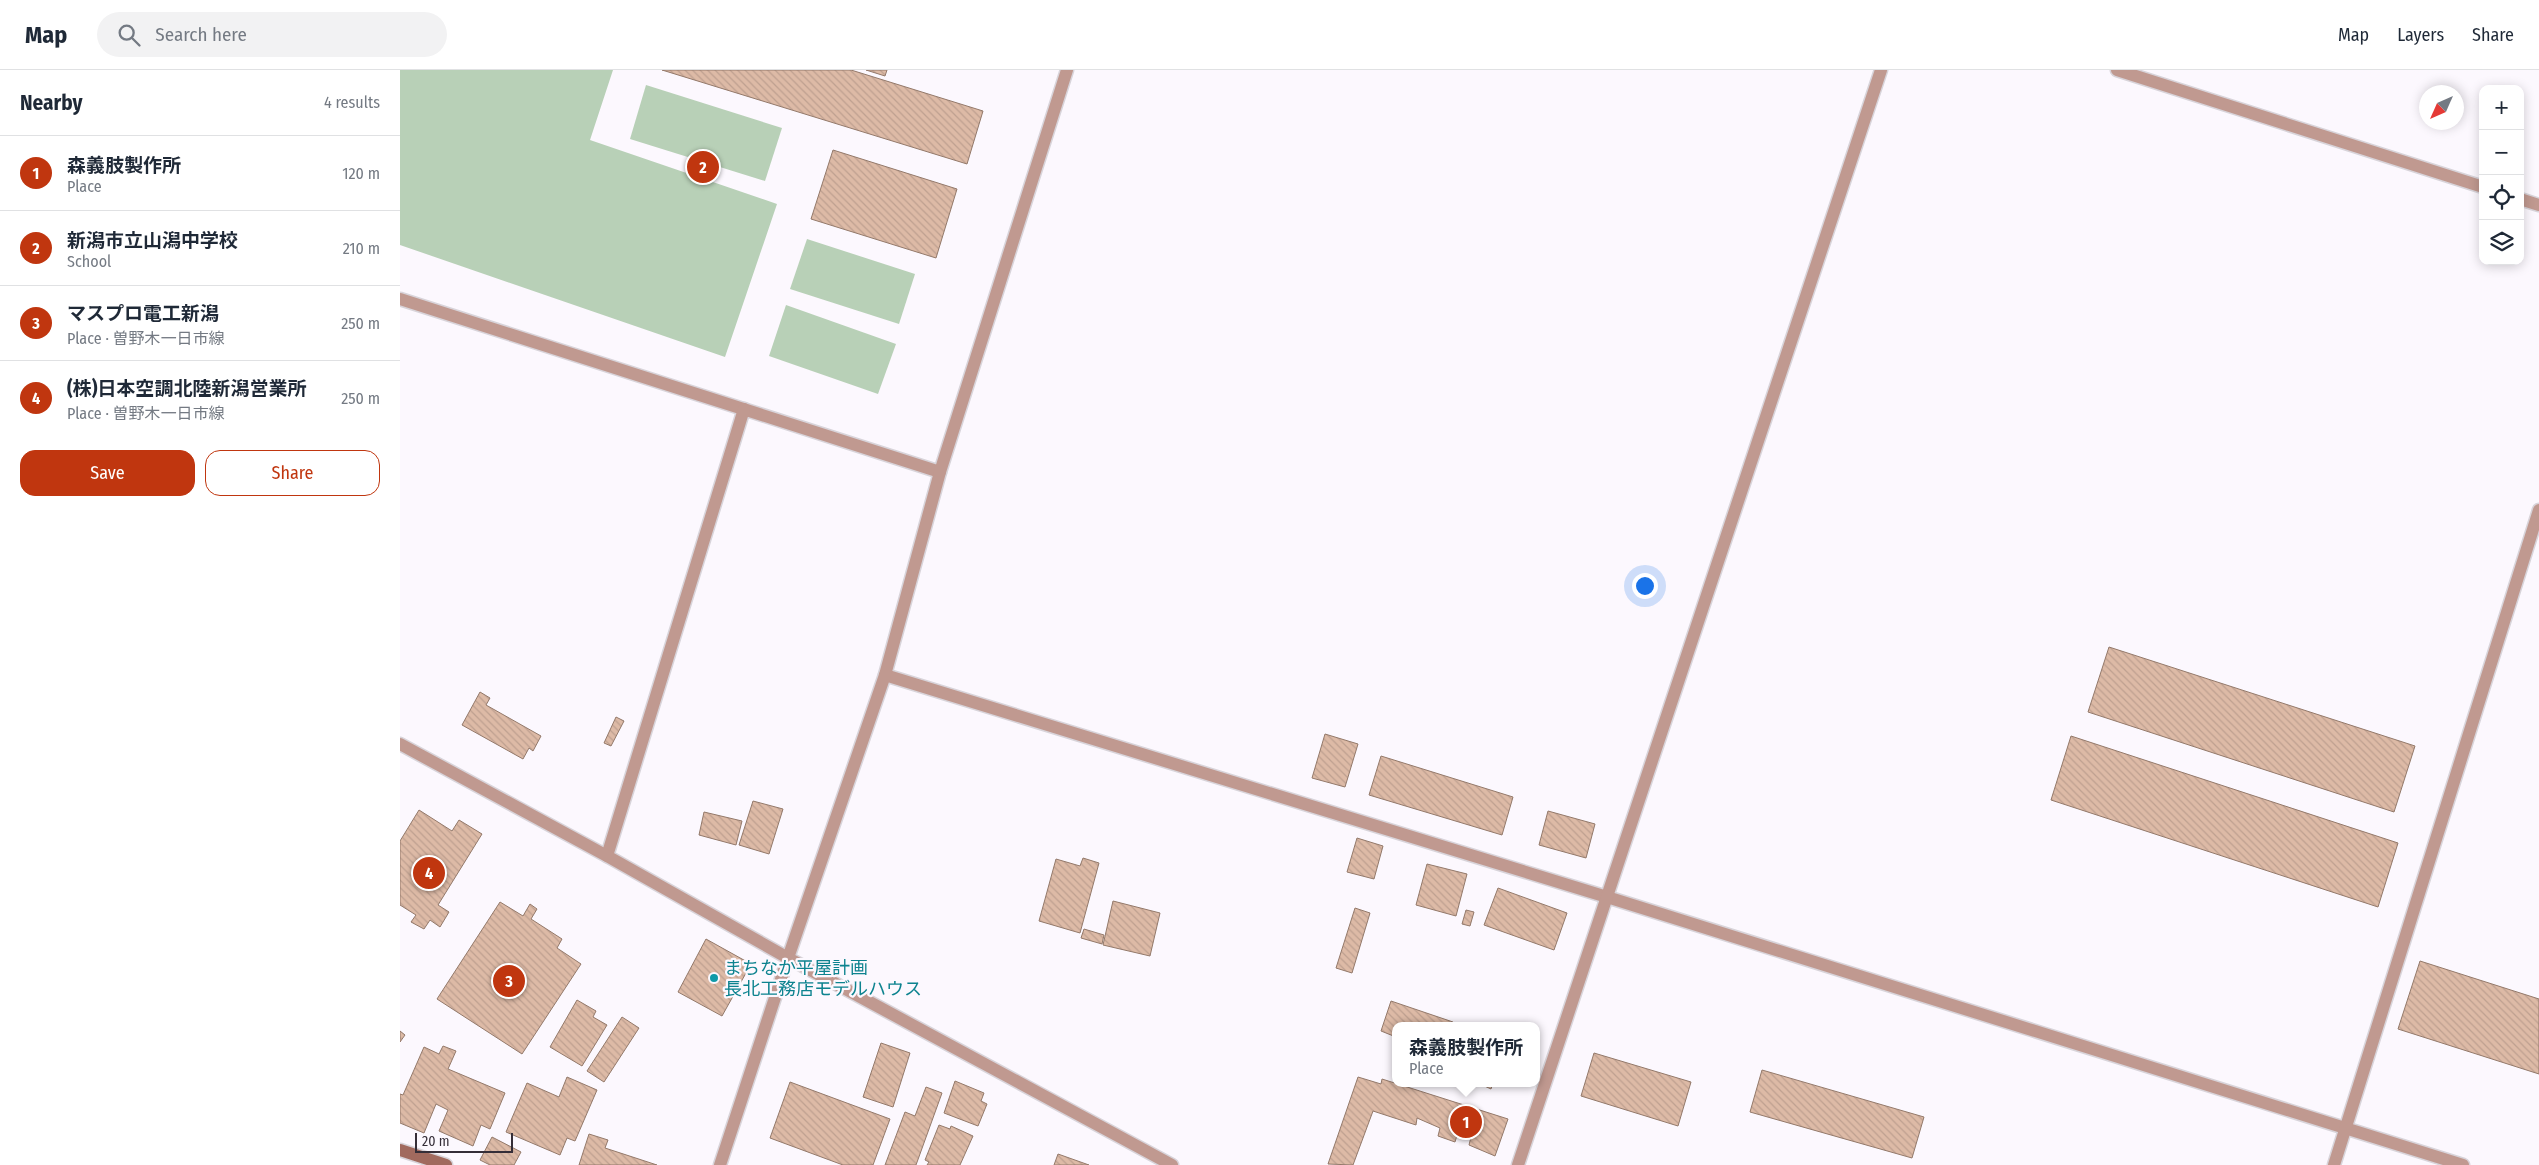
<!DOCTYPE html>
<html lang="en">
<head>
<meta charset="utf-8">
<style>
  body { margin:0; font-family:"Fira Sans Condensed","Noto Sans JP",sans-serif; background:#f2f2f3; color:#1f2937 }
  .controls { position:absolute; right:15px; top:15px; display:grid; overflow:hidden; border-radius:10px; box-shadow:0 2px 12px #0003 }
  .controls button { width:45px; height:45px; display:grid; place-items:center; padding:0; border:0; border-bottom:1px solid #e0e1e3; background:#fff; color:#1f2937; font:25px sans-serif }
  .compass { position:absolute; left:2019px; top:15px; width:45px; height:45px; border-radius:50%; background:#fff; box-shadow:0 2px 12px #0003; rotate:225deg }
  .scale { position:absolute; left:15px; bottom:12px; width:98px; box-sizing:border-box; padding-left:5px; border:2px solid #352e38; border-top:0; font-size:14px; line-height:18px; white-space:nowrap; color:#352e38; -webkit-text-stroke:4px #fcf8fe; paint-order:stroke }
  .you { position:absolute; left:1244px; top:515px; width:18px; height:18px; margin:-12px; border:4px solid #fff; border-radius:50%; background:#1a73e8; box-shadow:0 0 0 8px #1a73e833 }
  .badge { display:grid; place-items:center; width:32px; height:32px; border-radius:50%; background:#c0360f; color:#fff; font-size:16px; font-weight:700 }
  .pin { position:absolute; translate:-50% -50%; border:2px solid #fff; box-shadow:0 1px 5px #0006 }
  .popup { position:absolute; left:992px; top:952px; width:148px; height:65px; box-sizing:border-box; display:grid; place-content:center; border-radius:10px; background:#fff; filter:drop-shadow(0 1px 4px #0005); font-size:16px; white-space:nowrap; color:#747a83 }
  .popup b { font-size:19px; color:#1f2937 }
  .popup::after { content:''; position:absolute; left:50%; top:100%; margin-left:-10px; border:10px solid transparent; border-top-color:#fff }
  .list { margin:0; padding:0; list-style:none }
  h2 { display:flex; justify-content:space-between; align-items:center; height:65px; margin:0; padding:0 20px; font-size:21px }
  h2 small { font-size:16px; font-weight:400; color:#747a83 }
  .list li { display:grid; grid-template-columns:32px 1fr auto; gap:15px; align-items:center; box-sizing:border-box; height:75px; padding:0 20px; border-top:1px solid #e0e1e3 }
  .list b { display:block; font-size:19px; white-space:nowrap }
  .list p { margin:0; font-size:16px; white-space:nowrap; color:#747a83 }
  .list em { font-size:16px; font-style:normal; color:#747a83 }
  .actions { display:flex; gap:10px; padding:15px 20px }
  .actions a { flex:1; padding:11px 0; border:1px solid #c0360f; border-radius:15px; text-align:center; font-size:18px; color:#c0360f }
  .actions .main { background:#c0360f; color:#fff }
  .icon { flex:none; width:28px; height:28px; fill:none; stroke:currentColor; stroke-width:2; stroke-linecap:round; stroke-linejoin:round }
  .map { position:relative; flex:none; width:2139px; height:1095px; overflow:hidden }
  header { display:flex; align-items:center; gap:30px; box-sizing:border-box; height:70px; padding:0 25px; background:#fff; border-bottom:1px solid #e0e1e3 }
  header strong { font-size:24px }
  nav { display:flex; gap:28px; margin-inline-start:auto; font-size:18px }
  .search { width:350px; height:45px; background:#f2f2f3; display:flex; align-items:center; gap:12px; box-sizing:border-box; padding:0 18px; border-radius:28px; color:#747a83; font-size:19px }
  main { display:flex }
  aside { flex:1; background:#fff }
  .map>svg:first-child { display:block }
  .park { fill:#b8d0b7 }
  .building { fill:url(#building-back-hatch); stroke:#93796a }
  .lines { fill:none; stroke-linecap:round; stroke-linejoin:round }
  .minor-casing { stroke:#d8d4da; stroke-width:15 }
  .tertiary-casing { stroke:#d8d4da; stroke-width:15 }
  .secondary-casing { stroke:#d8d4da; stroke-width:15 }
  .minor { stroke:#c09990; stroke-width:12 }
  .tertiary { stroke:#c09990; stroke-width:12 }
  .secondary { stroke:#a16a5e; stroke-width:12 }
  .culture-dot { fill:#0f9aa8; stroke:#fcf8fe; stroke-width:2 }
  .labels { text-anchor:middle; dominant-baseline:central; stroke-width:4.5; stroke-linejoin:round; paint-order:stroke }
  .culture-label { font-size:18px; fill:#0d838f; stroke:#fcf8fe; text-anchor:start }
</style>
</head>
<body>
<header>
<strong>Map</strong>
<div class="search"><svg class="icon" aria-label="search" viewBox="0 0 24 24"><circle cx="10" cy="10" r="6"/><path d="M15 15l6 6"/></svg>Search here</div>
<nav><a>Map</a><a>Layers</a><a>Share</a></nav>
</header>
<main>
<aside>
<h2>Nearby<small>4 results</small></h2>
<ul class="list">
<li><span class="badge">1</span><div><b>森義肢製作所</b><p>Place</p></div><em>120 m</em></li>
<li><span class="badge">2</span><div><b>新潟市立山潟中学校</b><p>School</p></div><em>210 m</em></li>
<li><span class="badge">3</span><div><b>マスプロ電工新潟</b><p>Place · 曽野木一日市線</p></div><em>250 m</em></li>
<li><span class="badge">4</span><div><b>(株)日本空調北陸新潟営業所</b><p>Place · 曽野木一日市線</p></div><em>250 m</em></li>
</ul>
<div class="actions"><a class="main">Save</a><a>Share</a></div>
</aside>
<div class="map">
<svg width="2139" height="1095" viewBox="0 0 2139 1095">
  <defs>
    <pattern id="building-back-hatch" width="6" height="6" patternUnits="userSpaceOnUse" patternTransform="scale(1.25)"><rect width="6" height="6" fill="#ddbaa6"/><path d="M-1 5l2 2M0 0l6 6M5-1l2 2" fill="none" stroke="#bea090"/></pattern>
  </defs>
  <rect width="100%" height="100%" fill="#fcf8fe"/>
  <g class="park">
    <path d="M0 0H213L190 70 377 134 325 287 0 175Z"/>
    <path d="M246 15 382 58 365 111 230 69Z"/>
    <path d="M407 169 515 204 499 254 390 219Z"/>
    <path d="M386 235 496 274 478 324 369 286Z"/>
  </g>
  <g class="building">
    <path d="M262 0H451L583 41 567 94Z"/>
    <path d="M466 0H487L485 6Z"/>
    <path d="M433 80 557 119 536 188 411 149Z"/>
    <path d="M1709 577 2015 676 1994 742 1688 642Z"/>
    <path d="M80 622 90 628 86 635 141 666 133 681 129 678 123 689 62 655Z"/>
    <path d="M216 647 224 651 211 676 204 673Z"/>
    <path d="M925 664 958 674 945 717 912 708Z"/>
    <path d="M1671 666 1998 773 1978 837 1651 730Z"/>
    <path d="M981 686 1113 727 1102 765 969 725Z"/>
    <path d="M353 731 383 739 369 784 339 775Z"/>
    <path d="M19 740 52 761 59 750 82 764 38 835 49 842 40 857 30 850 24 859 11 852 16 845 0 835V771Z"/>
    <path d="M1148 741 1195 754 1186 788 1139 775Z"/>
    <path d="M304 742 342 751 336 775 299 765Z"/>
    <path d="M957 768 983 776 974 809 947 802Z"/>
    <path d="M683 788 699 793 680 863 639 851 656 789 680 796Z"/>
    <path d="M1027 794 1067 804 1056 846 1016 835Z"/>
    <path d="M1098 818 1167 843 1154 880 1084 855Z"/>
    <path d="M713 831 760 843 750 886 703 875Z"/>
    <path d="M100 832 123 846 130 834 137 839 131 849 162 869 157 878 181 894 122 984 37 929Z"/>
    <path d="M955 838 970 843 952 903 936 898Z"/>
    <path d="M1066 840 1074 842 1070 856 1062 854Z"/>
    <path d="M684 859 704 865 702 874 681 868Z"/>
    <path d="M306 869 351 894 322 946 278 922Z"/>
    <path d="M2020 891 2139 929V1004L1998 959Z"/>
    <path d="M177 930 196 941 193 947 207 955 182 996 150 977Z"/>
    <path d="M991 931 1053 952 1052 956H996V967L981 961Z"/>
    <path d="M222 947 239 958 204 1012 187 1001Z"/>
    <path d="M0 961 5 965 0 972Z"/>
    <path d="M481 973 510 983 493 1037 463 1027Z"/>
    <path d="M43 976 56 981 48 999 105 1023 90 1059 81 1055 73 1076 39 1061 48 1040 36 1034 24 1063 0 1053V1024L3 1025 24 977 39 984Z"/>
    <path d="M1194 983 1291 1012 1278 1056 1181 1026Z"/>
    <path d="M1362 1000 1524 1047 1512 1088 1350 1042Z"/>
    <path d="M167 1007 197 1020 175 1071 167 1068 160 1085 106 1062 127 1013 159 1027Z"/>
    <path d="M958 1007 981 1014 982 1009 1108 1049 1095 1086 1069 1075 1071 1067 1058 1062 1055 1072 1038 1066 1040 1058 1017 1048 1016 1055 973 1041 953 1095 928 1094Z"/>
    <path d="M555 1011 584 1023 581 1031 587 1034 578 1056 544 1043Z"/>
    <path d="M390 1012 490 1049 473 1095H443L370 1068Z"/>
    <path d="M1078 1013H1093L1091 1019Z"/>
    <path d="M526 1017 542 1023 516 1095H485L505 1042 515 1046Z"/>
    <path d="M539 1055 550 1059 551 1056 573 1066 560 1095H527L529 1092 525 1090Z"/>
    <path d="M189 1064 208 1070 205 1078 257 1095H179Z"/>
    <path d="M92 1067 121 1082 114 1095H90L80 1090Z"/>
    <path d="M658 1084 689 1095H654Z"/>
  </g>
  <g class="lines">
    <g class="minor-casing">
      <g id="minor">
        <path d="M1717 0 2083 117"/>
        <path d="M2120 129 2139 135"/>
        <path d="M0 229 540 402"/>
        <path d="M485 605 1207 827 2063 1095"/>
        <path d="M207 786 344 339"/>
        <path d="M320 1095 388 888 485 605 540 402 667 0"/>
        <path d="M1118 1095 1481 0"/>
        <path d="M1934 1095 2139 440"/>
      </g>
    </g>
    <g class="tertiary-casing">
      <path id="tertiary" d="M0 674 207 786 388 888 772 1095"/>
    </g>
    <g class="secondary-casing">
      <path id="secondary" d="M0 1080 46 1095"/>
    </g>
    <use href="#minor" class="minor"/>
    <use href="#tertiary" class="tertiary"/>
    <use href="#secondary" class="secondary"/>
  </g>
  <circle class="culture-dot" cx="314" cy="908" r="5"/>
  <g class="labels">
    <g class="culture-label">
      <text x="324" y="898">まちなか平屋計画<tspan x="324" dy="21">長北工務店モデルハウス</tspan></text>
    </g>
  </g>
</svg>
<div class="controls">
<button>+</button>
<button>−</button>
<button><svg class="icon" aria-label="locate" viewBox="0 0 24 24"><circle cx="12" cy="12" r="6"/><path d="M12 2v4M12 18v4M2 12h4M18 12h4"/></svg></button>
<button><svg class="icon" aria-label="layers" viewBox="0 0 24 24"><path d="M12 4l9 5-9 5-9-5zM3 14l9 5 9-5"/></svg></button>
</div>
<svg class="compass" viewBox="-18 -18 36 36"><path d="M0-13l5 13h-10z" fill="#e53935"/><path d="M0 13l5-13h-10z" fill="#747a83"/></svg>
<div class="scale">20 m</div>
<div class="you"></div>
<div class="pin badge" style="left:1066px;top:1052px">1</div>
<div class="popup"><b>森義肢製作所</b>Place</div>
<div class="pin badge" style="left:303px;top:97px">2</div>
<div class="pin badge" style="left:109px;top:911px">3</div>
<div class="pin badge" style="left:29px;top:803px">4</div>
</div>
</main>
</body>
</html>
